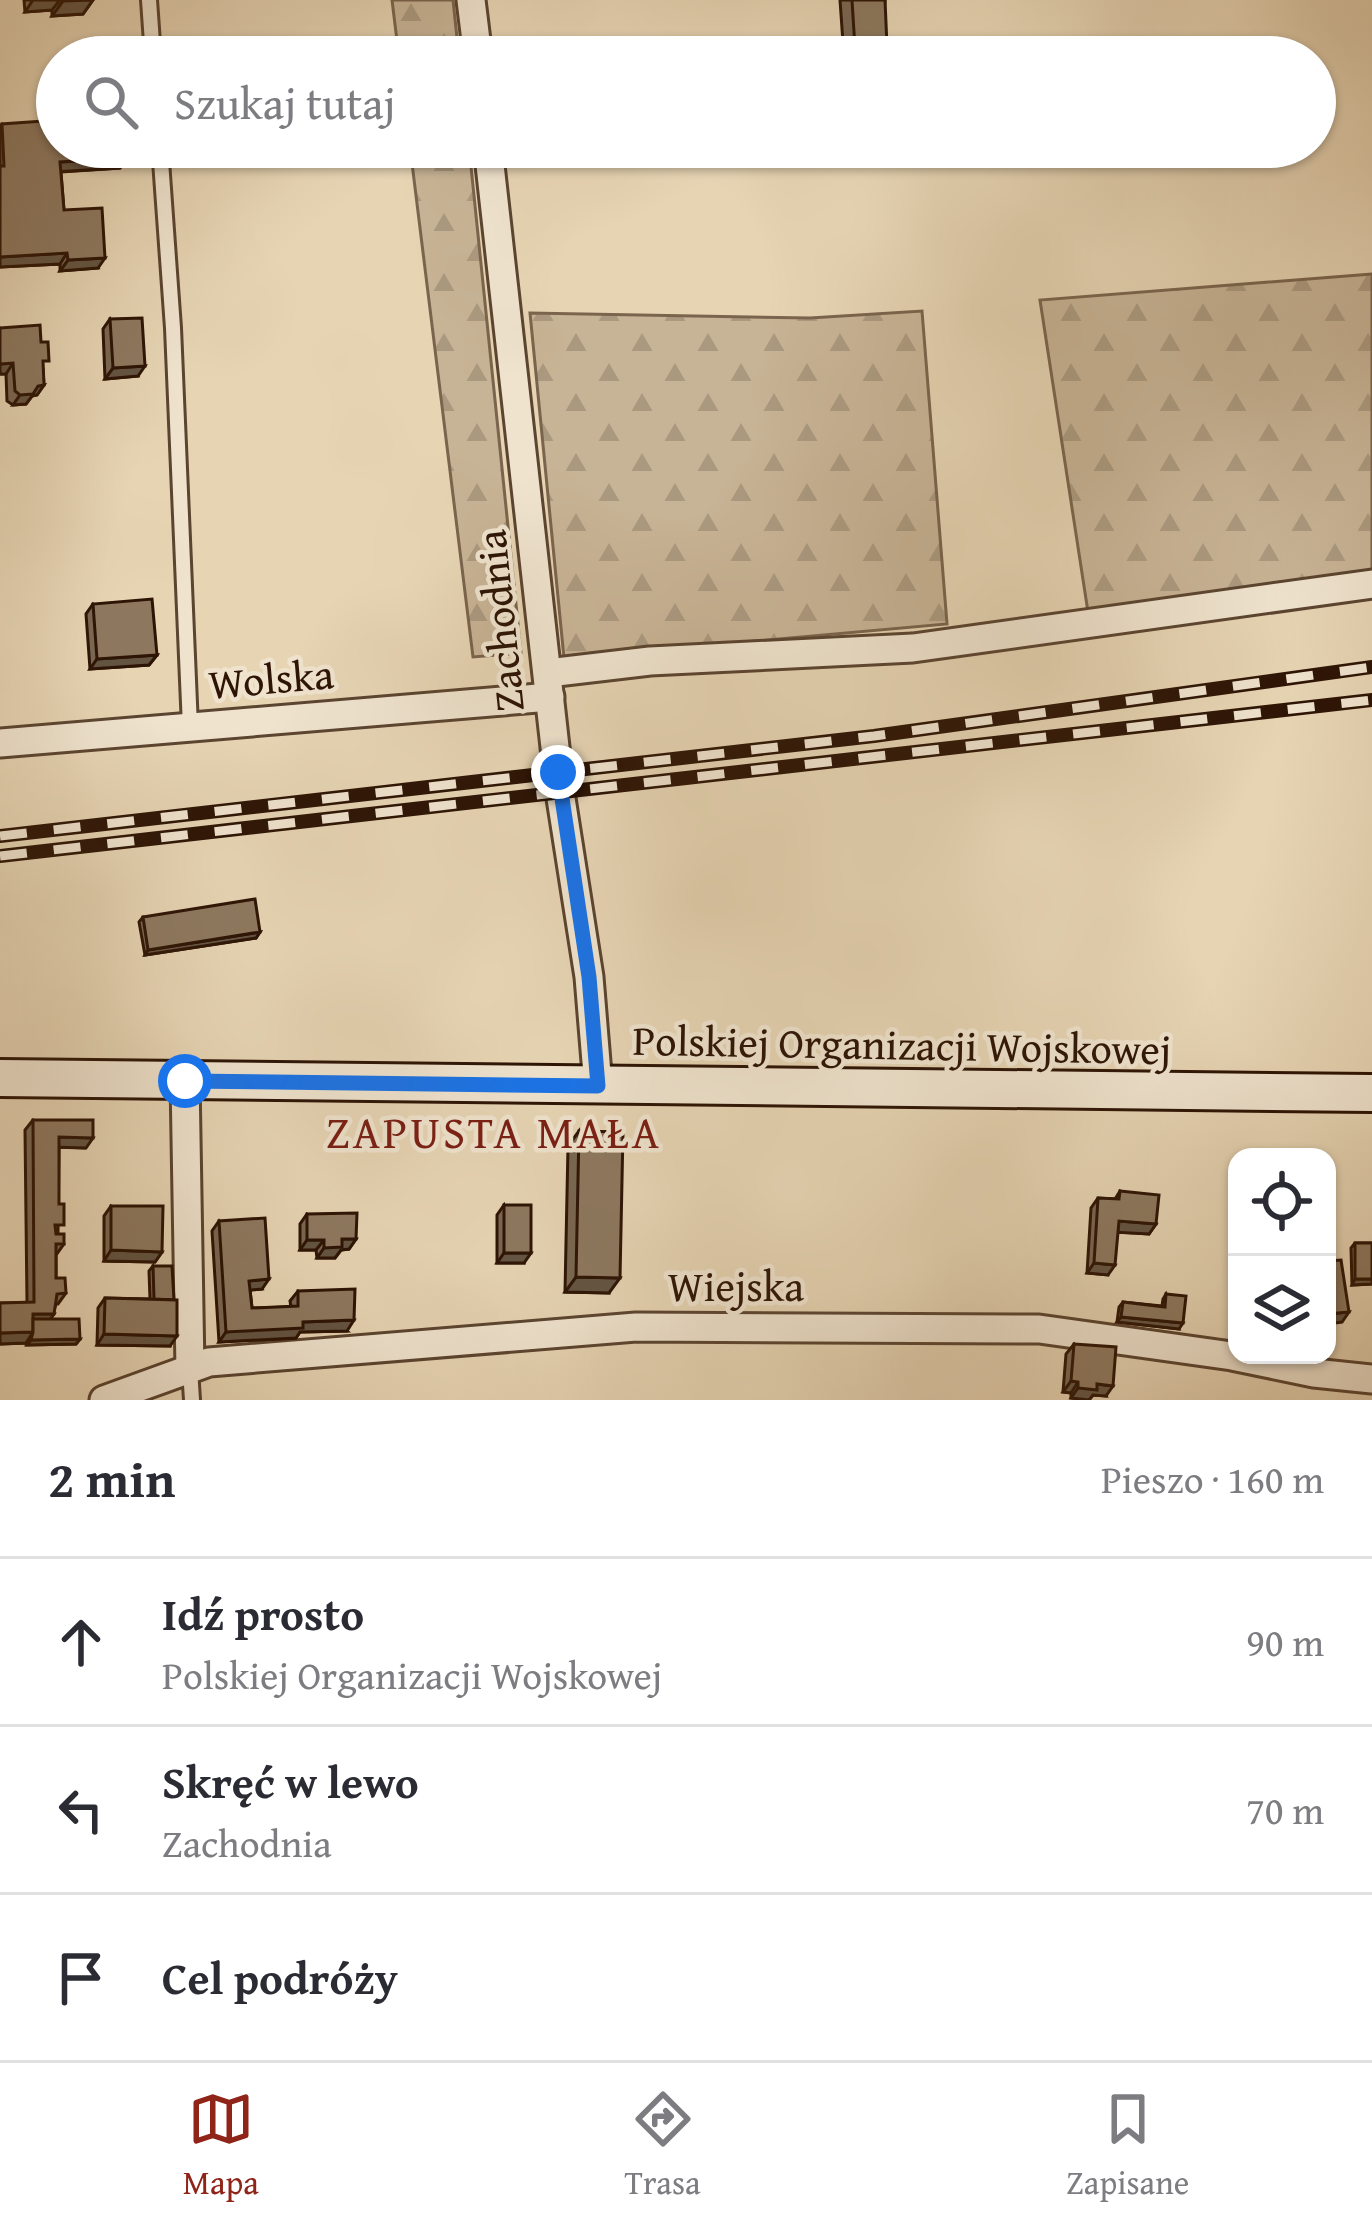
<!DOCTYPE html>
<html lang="pl">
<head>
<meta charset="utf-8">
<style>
  body { margin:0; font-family:"Gentium Book Plus",serif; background:#f2f2f3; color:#2b2b33 }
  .controls { position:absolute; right:36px; bottom:36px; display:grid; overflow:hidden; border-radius:24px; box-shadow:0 3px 9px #0004 }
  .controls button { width:108px; height:108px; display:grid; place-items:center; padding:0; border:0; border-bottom:3px solid #e1e1e2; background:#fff; color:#2b2b33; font:60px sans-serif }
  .stop { position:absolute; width:36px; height:36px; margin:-27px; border:9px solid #1a73e8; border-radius:50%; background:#fff }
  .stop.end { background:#1a73e8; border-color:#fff; box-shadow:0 3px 12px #0008 }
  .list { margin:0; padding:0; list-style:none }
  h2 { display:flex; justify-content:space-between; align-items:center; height:156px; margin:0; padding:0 48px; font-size:51px }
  h2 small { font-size:39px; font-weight:400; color:#7c7c81 }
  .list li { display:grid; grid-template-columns:78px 1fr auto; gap:36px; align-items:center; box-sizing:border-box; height:168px; padding:0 48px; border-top:3px solid #e1e1e2 }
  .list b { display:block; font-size:45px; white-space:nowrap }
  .list p { margin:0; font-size:39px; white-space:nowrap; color:#7c7c81 }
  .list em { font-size:39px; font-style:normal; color:#7c7c81 }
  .icon { flex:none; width:66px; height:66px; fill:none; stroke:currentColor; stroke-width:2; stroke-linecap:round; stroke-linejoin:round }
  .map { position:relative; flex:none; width:1372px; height:1400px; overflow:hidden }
  .search { position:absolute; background:#fff; box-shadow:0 3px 9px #0004; left:36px; right:36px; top:36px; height:132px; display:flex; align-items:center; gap:30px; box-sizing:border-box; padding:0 42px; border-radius:66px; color:#7c7c81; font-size:45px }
  .sheet { height:660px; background:#fff }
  nav { display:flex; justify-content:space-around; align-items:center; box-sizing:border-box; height:168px; border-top:3px solid #e1e1e2; background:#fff; font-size:33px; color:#7c7c81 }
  nav a { display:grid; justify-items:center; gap:6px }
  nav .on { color:#8f2418 }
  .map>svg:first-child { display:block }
  .forest { fill:url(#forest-firs); stroke:#7a644d; stroke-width:3 }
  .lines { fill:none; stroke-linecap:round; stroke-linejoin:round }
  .lane-casing { stroke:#5b4430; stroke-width:20 }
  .street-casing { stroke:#5b4430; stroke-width:33 }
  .secondary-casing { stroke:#2d1405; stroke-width:42 }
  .lane { stroke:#efe3ce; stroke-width:14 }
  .street { stroke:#efe3ce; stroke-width:27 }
  .secondary { stroke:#efe3ce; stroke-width:36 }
  .rail-casing { stroke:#2d1405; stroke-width:14 }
  .rail { stroke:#efe3ce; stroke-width:9; stroke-dasharray:27; stroke-linecap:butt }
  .wall { fill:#796752; stroke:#2d1405; stroke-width:3 }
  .shaded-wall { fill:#635442; stroke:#2d1405; stroke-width:3 }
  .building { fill:#8d785f; stroke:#2d1405; stroke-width:3 }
  .route { stroke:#1a73e8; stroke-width:15 }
  .labels { text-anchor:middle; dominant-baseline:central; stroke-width:9; stroke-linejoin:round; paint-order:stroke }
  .street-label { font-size:42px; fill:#2d1405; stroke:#efe3ce }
  .neighbourhood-label { font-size:45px; letter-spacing:3px; fill:#7a1f14; stroke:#efe3ce }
</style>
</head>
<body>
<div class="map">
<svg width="1372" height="1400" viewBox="0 0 1372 1400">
  <defs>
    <pattern id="forest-firs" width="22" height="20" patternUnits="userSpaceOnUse" patternTransform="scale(3)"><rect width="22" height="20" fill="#c7b395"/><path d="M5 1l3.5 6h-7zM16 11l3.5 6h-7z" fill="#ab997f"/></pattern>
  </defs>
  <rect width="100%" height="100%" fill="#e6d4b3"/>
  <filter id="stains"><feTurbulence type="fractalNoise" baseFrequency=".00167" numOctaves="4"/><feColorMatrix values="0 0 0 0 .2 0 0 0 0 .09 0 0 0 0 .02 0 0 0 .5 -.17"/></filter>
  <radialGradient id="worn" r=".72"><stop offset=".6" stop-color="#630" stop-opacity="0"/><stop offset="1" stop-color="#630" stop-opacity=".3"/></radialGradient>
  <g class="forest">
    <path d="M392 0H453L459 57H399Z"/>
    <path d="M410 147H469L521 653 473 657Z"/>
    <path d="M1372 274V573L1088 612 1040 300Z"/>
    <path d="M922 311 947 624 564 658 530 313 810 318Z"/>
  </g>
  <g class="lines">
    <g class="lane-casing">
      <g id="lane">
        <path d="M149 0 153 57"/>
        <path d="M160 147 173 328 190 727"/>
        <path d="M190 1369 192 1400"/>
      </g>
    </g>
    <g class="street-casing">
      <g id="street">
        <path d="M471 0 478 57"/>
        <path d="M488 147 560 792 589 977 598 1086"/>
        <path d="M548 673 650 661 913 648 1372 584"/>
        <path d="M0 743 550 697"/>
        <path d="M185 1080 190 1369"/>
        <path d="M104 1400 209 1362 636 1327 1039 1329 1232 1356 1314 1373 1372 1379"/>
      </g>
    </g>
    <g class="secondary-casing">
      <path id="secondary" d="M0 1078 1372 1093"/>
    </g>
    <use href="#lane" class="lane"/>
    <use href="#street" class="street"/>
    <use href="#secondary" class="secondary"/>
    <g class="rail-casing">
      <g id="rail">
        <path d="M0 836 874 736 1372 667"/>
        <path d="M0 856 1372 700"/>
      </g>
    </g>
    <use href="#rail" class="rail"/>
  </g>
  <g class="wall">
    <path d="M24 0H93L83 14 52 16V10L25 12Z"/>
    <path d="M840 0H885L881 55 889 57H844Z"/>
    <path d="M2 124 127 158 120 168 61 172 64 210 98 268 60 271V264L0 267V126Z"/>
    <path d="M110 319 138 376 105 379 103 329Z"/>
    <path d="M0 328 43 369 44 385 37 395 32 396 26 404 13 405 7 401 6 374H0Z"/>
    <path d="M93 604 157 655 149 665 90 669 86 614Z"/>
    <path d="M143 917 260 932 256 938 145 955 139 922Z"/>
    <path d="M33 1120 86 1148 59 1147 58 1234 64 1244 56 1255V1278L66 1293 58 1304H56L51 1319 80 1339 76 1344 27 1345V1341L26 1343 0 1344V1303H27L25 1130Z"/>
    <path d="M579 1131 609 1293 565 1292 568 1146Z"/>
    <path d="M1120 1191 1156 1224 1149 1234 1118 1232 1108 1275 1087 1273 1091 1208 1098 1198 1115 1199Z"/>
    <path d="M504 1205 524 1263H497V1215Z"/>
    <path d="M111 1206 162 1252 155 1262 104 1261V1216Z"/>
    <path d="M307 1214 356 1239 349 1249 341 1250 335 1258H317L316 1250H300V1224Z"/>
    <path d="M219 1221 262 1289 250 1290 252 1308 291 1307 290 1301 298 1291 347 1331 300 1332 296 1338 219 1342 212 1231Z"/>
    <path d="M1355 1243H1372V1284L1352 1285 1351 1248Z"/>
    <path d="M153 1266 170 1346 97 1345 98 1308 105 1298 150 1299 149 1271Z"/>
    <path d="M1166 1294 1179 1329 1117 1322 1119 1307 1123 1302 1162 1306 1163 1299Z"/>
    <path d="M1074 1344 1106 1396 1093 1395 1089 1400 1071 1398V1393L1063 1392 1066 1354Z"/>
  </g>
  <g class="shaded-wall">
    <path d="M33 0H60L52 10 25 12Z"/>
    <path d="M93 0 83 14 52 16 63 1Z"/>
    <path d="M887 46 879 57H848L855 48Z"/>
    <path d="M127 158 120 168 53 172 60 162Z"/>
    <path d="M67 253 60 264 0 267V257Z"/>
    <path d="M105 258 98 268 60 271 68 260Z"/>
    <path d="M13 363 6 374H0V364Z"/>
    <path d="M145 366 138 376 105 379 113 368Z"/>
    <path d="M44 385 37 395 32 396 26 404 13 405 20 395 38 386Z"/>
    <path d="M157 655 149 665 90 669 97 659Z"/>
    <path d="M260 932 256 938 145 955 148 950Z"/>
    <path d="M59 1137 93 1138 86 1148 51 1147Z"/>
    <path d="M1119 1221 1156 1224 1149 1234 1111 1232Z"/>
    <path d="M342 1239H356L349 1249 341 1250 335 1258H317L324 1248Z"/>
    <path d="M307 1240H324L316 1250H300Z"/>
    <path d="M111 1250 162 1252 155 1262 104 1261Z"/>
    <path d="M504 1253H531L524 1263H497Z"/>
    <path d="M1094 1263 1115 1265 1108 1275 1087 1273Z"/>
    <path d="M576 1277 620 1278 609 1293 565 1292Z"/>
    <path d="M269 1279 262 1289 241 1291 249 1281Z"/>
    <path d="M1355 1279H1372V1284L1352 1285Z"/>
    <path d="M1349 1312 1342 1322 1327 1324V1314Z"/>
    <path d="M33 1314H54L47 1324H31Z"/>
    <path d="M1121 1317 1183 1323 1179 1329 1117 1322Z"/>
    <path d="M354 1320 347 1331 300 1332 296 1338 219 1342 226 1332 303 1322Z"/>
    <path d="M33 1332 26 1343 0 1344V1333Z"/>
    <path d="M104 1334 177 1336 170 1346 97 1345Z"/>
    <path d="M80 1339 76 1344 27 1345 31 1340Z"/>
    <path d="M1071 1381 1078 1382 1071 1393 1063 1392Z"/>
    <path d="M1097 1384 1113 1386 1106 1396 1093 1395 1089 1400 1071 1398 1078 1388Z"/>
  </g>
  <g class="building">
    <path d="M852 0H885L887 46 855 48Z"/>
    <path d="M889 55V57H853Z"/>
    <path d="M57 120V147H127V158L60 162 64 210 102 208 105 258 68 260 67 253 0 257V166H4L2 124Z"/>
    <path d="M142 318 145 366 113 368 110 319Z"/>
    <path d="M40 325 41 342H48L49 361H43L44 385 38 386 33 394 20 395 15 391 13 363 0 364V328Z"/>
    <path d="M152 599 157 655 97 659 93 604Z"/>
    <path d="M255 899 260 932 148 950 143 917Z"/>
    <path d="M33 1120H93V1138L59 1137V1204H64V1225H55L56 1234H64V1244H56V1278H65L66 1293 57 1294 54 1314H33V1332L0 1333V1303L34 1302Z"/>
    <path d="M579 1131 623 1132 620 1278 576 1277Z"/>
    <path d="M1120 1191 1159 1195 1156 1224 1119 1221 1115 1265 1094 1263 1098 1198 1119 1199Z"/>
    <rect x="504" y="1205" width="27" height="48"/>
    <path d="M111 1206H163L162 1252 111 1250Z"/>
    <path d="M357 1213 356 1239H342V1247L324 1248V1240H307V1214Z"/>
    <path d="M265 1218 269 1279 249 1281 252 1308 298 1306V1291L355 1289 354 1320 303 1322V1328L226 1332 219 1221Z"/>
    <rect x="1355" y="1243" width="17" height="36"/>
    <path d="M1341 1260 1349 1312 1327 1314V1261Z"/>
    <path d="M153 1266H172L174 1300 154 1299Z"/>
    <path d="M1166 1294 1186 1296 1183 1323 1121 1317 1123 1302 1165 1307Z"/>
    <path d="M105 1298 177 1300V1336L104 1334Z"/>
    <path d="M33 1319H79L80 1339 31 1340 33 1332Z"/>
    <path d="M1074 1344 1116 1347 1113 1386 1097 1384V1390L1078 1388V1382L1071 1381Z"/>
  </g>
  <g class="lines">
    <path class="route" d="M185 1081 598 1086 589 977 558 772"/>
  </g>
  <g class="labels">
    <g class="street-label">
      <text transform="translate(499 621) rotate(-96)">Zachodnia</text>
      <text transform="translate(271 678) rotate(-5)">Wolska</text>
      <text transform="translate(902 1044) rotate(1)">Polskiej Organizacji Wojskowej</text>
      <text x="736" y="1285">Wiejska</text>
    </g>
    <g class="neighbourhood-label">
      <text x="494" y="1131">ZAPUSTA MAŁA</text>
    </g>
  </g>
  <rect width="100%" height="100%" filter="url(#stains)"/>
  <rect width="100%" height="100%" fill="url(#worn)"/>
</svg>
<div class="controls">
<button><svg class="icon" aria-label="locate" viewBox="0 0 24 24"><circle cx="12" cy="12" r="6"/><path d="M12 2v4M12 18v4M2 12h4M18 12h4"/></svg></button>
<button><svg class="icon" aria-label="layers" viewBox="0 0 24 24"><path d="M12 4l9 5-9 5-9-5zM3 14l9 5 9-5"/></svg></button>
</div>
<div class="stop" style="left:185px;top:1081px"></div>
<div class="stop end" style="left:558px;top:772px"></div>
<div class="search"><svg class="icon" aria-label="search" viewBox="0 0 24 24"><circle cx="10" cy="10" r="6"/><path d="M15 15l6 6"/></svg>Szukaj tutaj</div>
</div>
<section class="sheet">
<h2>2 min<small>Pieszo · 160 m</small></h2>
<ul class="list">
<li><svg class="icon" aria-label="ahead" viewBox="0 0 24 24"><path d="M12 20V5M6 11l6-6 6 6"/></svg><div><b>Idź prosto</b><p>Polskiej Organizacji Wojskowej</p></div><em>90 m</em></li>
<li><svg class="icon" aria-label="left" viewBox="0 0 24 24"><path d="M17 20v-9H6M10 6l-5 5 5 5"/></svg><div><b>Skręć w lewo</b><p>Zachodnia</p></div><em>70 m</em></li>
<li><svg class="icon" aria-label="arrive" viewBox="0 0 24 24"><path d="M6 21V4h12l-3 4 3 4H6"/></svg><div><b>Cel podróży</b></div></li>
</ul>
</section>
<nav>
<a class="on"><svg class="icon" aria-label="map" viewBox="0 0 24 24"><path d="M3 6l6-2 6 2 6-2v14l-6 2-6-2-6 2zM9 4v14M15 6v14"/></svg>Mapa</a>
<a><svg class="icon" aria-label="directions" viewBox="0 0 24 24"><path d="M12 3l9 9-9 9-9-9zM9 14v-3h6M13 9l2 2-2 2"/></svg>Trasa</a>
<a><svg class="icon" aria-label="saved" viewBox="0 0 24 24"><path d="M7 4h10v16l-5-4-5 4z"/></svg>Zapisane</a>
</nav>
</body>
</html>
